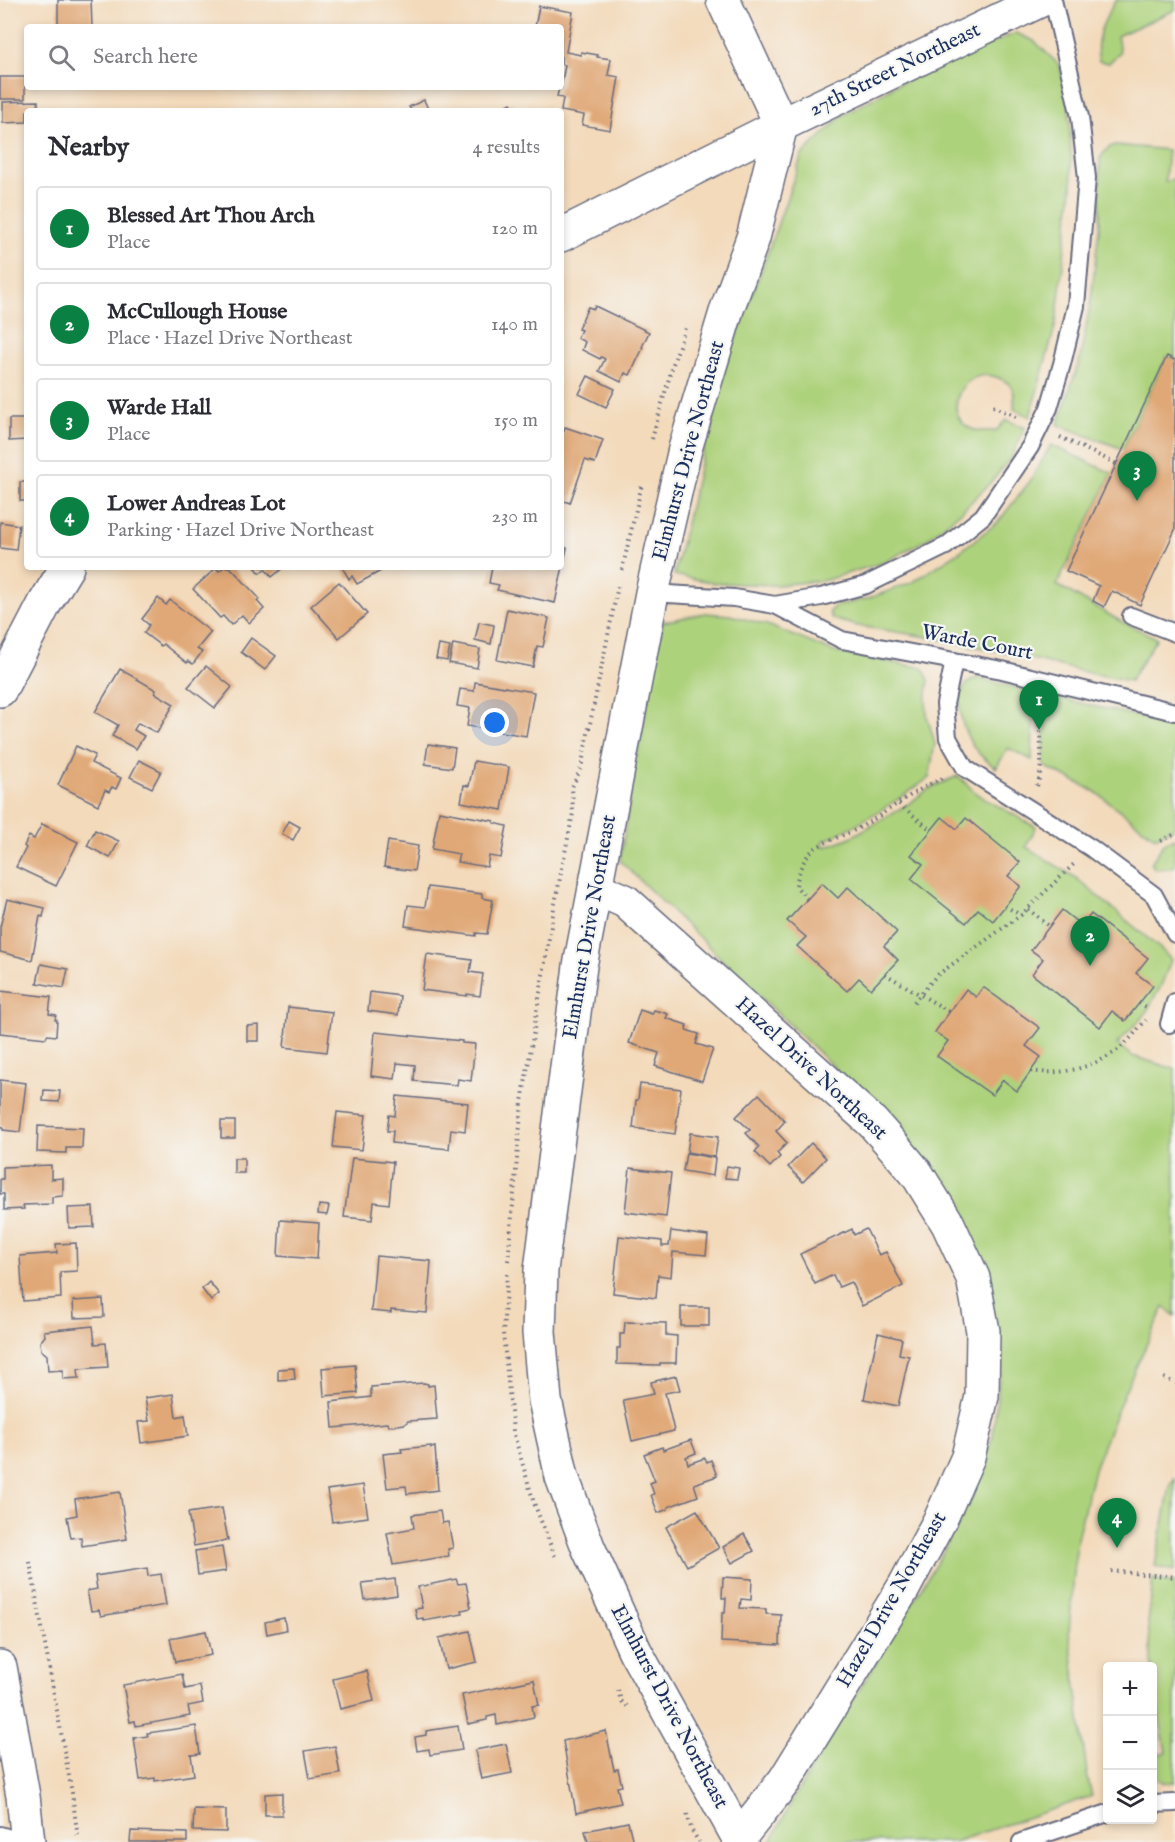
<!DOCTYPE html>
<html lang="en">
<head>
<meta charset="utf-8">
<style>
  body { margin:0; font-family:"IM FELL English",serif; background:#f7f7f7; color:#2b2b33 }
  .controls { position:absolute; right:18px; bottom:18px; display:grid; overflow:hidden; border-radius:6px; box-shadow:0 3px 9px #0003 }
  .controls button { width:54px; height:54px; display:grid; place-items:center; padding:0; border:0; border-bottom:2px solid #e1e1e2; background:#fff; color:#2b2b33; font:30px sans-serif }
  .you { position:absolute; left:495px; top:723px; width:21px; height:21px; margin:-15px; border:4px solid #fff; border-radius:50%; background:#1a73e8; box-shadow:0 0 0 9px #1a73e833 }
  .badge { display:grid; place-items:center; width:39px; height:39px; border-radius:50%; background:#0b8043; color:#fff; font-size:20px; font-weight:700 }
  .pin { position:absolute; translate:-50% -50px; filter:drop-shadow(0 2px 3px #0008) }
  .pin::after { content:''; position:absolute; top:32px; width:21px; height:18px; background:inherit; clip-path:polygon(0 0,100% 0,50% 100%) }
  .list { margin:0; padding:0; list-style:none }
  h2 { display:flex; justify-content:space-between; align-items:center; height:78px; margin:0; padding:0 24px; font-size:26px }
  h2 small { font-size:20px; font-weight:400; color:#7c7c81 }
  .list li { display:grid; grid-template-columns:39px 1fr auto; gap:18px; align-items:center; box-sizing:border-box; height:84px; margin:0 12px 12px; padding:0 12px; border:2px solid #e1e1e2; border-radius:6px }
  .list b { display:block; font-size:22px; white-space:nowrap }
  .list p { margin:0; font-size:20px; white-space:nowrap; color:#7c7c81 }
  .list em { font-size:20px; font-style:normal; color:#7c7c81 }
  .icon { flex:none; width:33px; height:33px; fill:none; stroke:currentColor; stroke-width:2; stroke-linecap:round; stroke-linejoin:round }
  .map { position:relative; flex:none; width:1175px; height:1842px; overflow:hidden }
  .search { position:absolute; background:#fff; box-shadow:0 3px 9px #0003; left:24px; top:24px; width:540px; height:66px; display:flex; align-items:center; gap:15px; box-sizing:border-box; padding:0 21px; border-radius:6px; color:#7c7c81; font-size:22px }
  .panel { position:absolute; background:#fff; box-shadow:0 3px 9px #0003; left:24px; top:108px; width:540px; height:462px; border-radius:6px }
  .map>svg:first-child { display:block }
  .green { fill:#add27c; stroke:#64806d; stroke-width:1.5 }
  .building { fill:#e0a877 }
  .lines { fill:none; stroke-linecap:round; stroke-linejoin:round }
  .service-casing { stroke:#676b7f; stroke-width:20 }
  .minor-casing { stroke:#676b7f; stroke-width:36 }
  .path { stroke:#676b7f; stroke-width:4; stroke-dasharray:1.5 4.5; stroke-linecap:butt }
  .service { stroke:#fff; stroke-width:16 }
  .minor { stroke:#fff; stroke-width:33 }
  .labels { text-anchor:middle; dominant-baseline:central; stroke-width:4.5; stroke-linejoin:round; paint-order:stroke }
  .street-label { font-size:21px; fill:#1b2f5e; stroke:#f6f6f2 }
</style>
</head>
<body>
<div class="map">
<svg width="1175" height="1842" viewBox="0 0 1175 1842">
  <rect width="100%" height="100%" fill="#f6f6f2"/>
  <filter id="ink" filterUnits="userSpaceOnUse"><feTurbulence type="fractalNoise" baseFrequency=".0167" numOctaves="2"/><feDisplacementMap in="SourceGraphic" scale="12" xChannelSelector="R" yChannelSelector="G"/><feConvolveMatrix kernelMatrix="1 2 1 2 8 2 1 2 1" color-interpolation-filters="sRGB"/></filter>
  <filter id="wash" filterUnits="userSpaceOnUse"><feTurbulence type="fractalNoise" baseFrequency=".008" numOctaves="4" result="noise"/><feDisplacementMap in="SourceGraphic" scale="24" xChannelSelector="R" yChannelSelector="G"/><feGaussianBlur stdDeviation="1.35" result="paint"/><feColorMatrix in="noise" values="0 0 0 0 0 0 0 0 0 0 0 0 0 0 0 0 0 1.4 0 .05"/><feComposite in="paint" operator="in"/></filter>
  <g filter="url(#wash)">
    <rect width="100%" height="100%" fill="#f3dabb"/>
    <g class="green">
      <path d="M1116 0H1175V10L1117 36 1120 52 1109 63 1099 61C1093 38 1105 19 1116 0Z"/>
      <path d="M1016 33 1034 41 1059 65 1069 103 1072 188 1056 323 1030 417 1014 409C1015 395 1015 385 1001 379 962 361 939 416 972 429 979 432 988 431 996 431L1006 420 1025 428 1012 456 993 480 962 511 926 540 885 562 826 580 777 585 715 583 674 575 720 380 766 258 802 155 842 116 896 85Z"/>
      <path d="M1115 145 1168 150 1165 182 1175 178V360L1167 356 1123 449 1058 425 1080 359 1091 300 1100 220V158L1108 148Z"/>
      <path d="M1051 445 1112 473 1057 585 1122 622 1157 638 1130 681 1094 674 998 651 922 636 858 626 832 619 829 612 835 606 867 599 913 582 959 552 998 522 1031 480Z"/>
      <path d="M705 613 730 615 767 625 834 652 923 668 929 680 926 700 927 716 935 743 929 778C893 804 862 823 822 842L825 847 853 836 908 804 930 788 958 776 978 795 1036 827 1026 847 1075 877 1163 951 1171 960 1161 986 1144 1016 1117 1044 1132 1056 1175 1069V1316L1164 1307 1125 1391 1095 1466 1077 1538 1069 1631 1087 1774 1092 1796 954 1842H771L796 1794 940 1557 973 1494 993 1435 999 1378 997 1331 880 1112 620 861 635 764 663 622Z"/>
      <path d="M976 678 1034 692 1032 760 1008 748 996 768C990 763 982 758 978 752 965 738 957 713 961 694 963 686 969 682 976 678Z"/>
      <path d="M1045 695 1141 717 1175 727V827L1155 837 1094 791 1044 766Z"/>
      <path d="M1175 838V866L1171 868 1155 869 1151 863 1164 843Z"/>
      <path d="M1175 1477V1571L1155 1566 1170 1487Z"/>
      <path d="M1153 1579 1175 1583V1782L1164 1783 1153 1775V1756L1166 1752 1154 1692 1148 1623Z"/>
    </g>
    <g id="blocks">
      <g class="building">
        <path d="M58 0H91L92 27H58Z"/>
        <path d="M539 6 573 12 566 52 581 55V52L598 55 597 57 611 59 608 75 619 77 610 130 582 125 584 115 561 111 563 98 557 97 559 87H561L565 65 561 64V27H535Z"/>
        <rect x="0" y="77" width="25" height="22"/>
        <path d="M424 100 429 111H412L409 107Z"/>
        <path d="M38 101V111H27V122L3 123V102Z"/>
        <path d="M511 103 516 111H496Z"/>
        <path d="M595 306 649 332 642 347 643 348 630 375 625 373 621 382 599 371 605 359 601 357 600 359 582 350 585 342 577 338 581 330 578 329 588 307 594 309Z"/>
        <path d="M1167 356 1175 360V530L1140 605 1112 591 1104 607 1093 601 1099 586 1066 571Z"/>
        <path d="M588 376 615 389 606 407 579 394Z"/>
        <path d="M9 419H27V440L9 441Z"/>
        <path d="M565 427 603 440 595 463 585 460 570 503 561 500V439Z"/>
        <rect x="20" y="482" width="7" height="19"/>
        <path d="M0 522 19 525 16 550 0 548Z"/>
        <path d="M561 547 567 548 555 603 497 590 499 585 489 583 492 567H561Z"/>
        <path d="M224 567H230L260 599 257 601 264 609 249 623 242 615 231 625 223 616 220 618 193 589 216 568 219 571Z"/>
        <path d="M255 567H284L272 577 265 569 260 573Z"/>
        <path d="M342 567H388L357 584 352 576 349 579Z"/>
        <path d="M339 582 367 614 339 638 311 606Z"/>
        <path d="M158 598 166 605 170 600 211 632 197 649 202 652 193 664 188 661 187 663 163 644 161 646 144 633 149 625 142 619Z"/>
        <path d="M507 609 549 618 543 647 537 646 533 667 497 660Z"/>
        <path d="M479 622 494 625 491 644 475 640Z"/>
        <path d="M251 638 276 656 265 670 241 652Z"/>
        <path d="M453 644 480 649 477 668 449 663Z"/>
        <path d="M439 645 450 647 447 661 436 659Z"/>
        <path d="M206 666 232 687 215 708 188 687Z"/>
        <path d="M120 669 156 690 155 693 174 704 157 733 138 723 134 730 144 736 136 749 112 736 118 725 95 712Z"/>
        <path d="M475 682 534 692 526 736 467 726 470 708 457 706 460 689 474 691Z"/>
        <path d="M428 744 455 748 452 768 425 764Z"/>
        <path d="M76 746 95 755 91 763 121 778 116 789 112 787 109 792 105 790 98 805 58 785Z"/>
        <path d="M139 760 161 771 152 788 130 777Z"/>
        <path d="M474 761 509 767 502 810 461 802 464 785 469 786Z"/>
        <path d="M439 811 494 821V823L507 826 501 858 489 856 487 867 457 862 459 854 432 849Z"/>
        <path d="M942 817 957 829 966 818 1020 862 1008 876 1021 886 993 921 978 909 966 923 911 879 923 864 911 855Z"/>
        <path d="M289 821 300 827 293 840 282 834Z"/>
        <path d="M42 824 78 842 56 886 16 867 26 848 24 846 29 836 34 839Z"/>
        <path d="M95 830 119 841 110 858 87 846Z"/>
        <path d="M388 841 418 846 414 871 384 867Z"/>
        <path d="M822 883 838 898 848 887 897 932 884 946 898 960 871 989 859 978 847 991 797 946 806 937 787 921Z"/>
        <path d="M428 887 482 894V898L493 900 487 934 476 933V936L405 926 408 905 425 907Z"/>
        <path d="M7 899 45 908 43 917 40 916 32 960 0 952V927Z"/>
        <path d="M1062 910 1082 926 1091 914 1148 958 1136 973 1153 986 1125 1021 1112 1011 1100 1027 1032 974 1043 959 1031 950Z"/>
        <path d="M427 954 472 960 470 972 483 974 480 996 467 994V996L422 990Z"/>
        <path d="M41 964 68 969 64 988 37 983Z"/>
        <path d="M983 987 1040 1028 1026 1046 1041 1057 1017 1091 1003 1080 992 1095 937 1056 948 1041 935 1032 966 989 976 997Z"/>
        <path d="M0 991 51 997 49 1014 56 1015 55 1020H57L56 1036 47 1035 46 1038 0 1033Z"/>
        <path d="M370 992 400 996 398 1015 368 1011Z"/>
        <path d="M288 1007 332 1012 327 1052 284 1047Z"/>
        <path d="M640 1010 652 1014 654 1010 668 1014 666 1018 687 1025 686 1030 699 1034 696 1044 713 1049 702 1081 655 1066 659 1053 629 1043Z"/>
        <path d="M259 1025V1041H247V1026Z"/>
        <path d="M375 1032 462 1041V1043L475 1044 471 1081 458 1079 457 1085 414 1081 415 1065 397 1063 395 1079 371 1076Z"/>
        <path d="M0 1080 26 1083 20 1132 3 1130V1127L0 1126Z"/>
        <path d="M640 1084 681 1089 675 1134 633 1128 636 1100H638Z"/>
        <path d="M44 1090 60 1091 59 1102 43 1101Z"/>
        <path d="M759 1094 785 1121 776 1131 787 1143 777 1153 780 1157 770 1167 755 1152 759 1147 746 1133 750 1130 736 1117Z"/>
        <path d="M397 1096 468 1103 465 1131 451 1129 449 1149 392 1143 393 1131H387L389 1115 395 1116Z"/>
        <path d="M337 1112 366 1115 362 1150 333 1147Z"/>
        <rect x="221" y="1121" width="14" height="17"/>
        <path d="M38 1126 83 1128 82 1148H66V1153L37 1152Z"/>
        <path d="M690 1133 718 1137 715 1157 687 1152Z"/>
        <path d="M811 1143 826 1158 803 1182 788 1167Z"/>
        <path d="M686 1153 715 1158 713 1176 683 1171Z"/>
        <rect x="234" y="1158" width="10" height="15"/>
        <path d="M352 1158 393 1162 389 1204 374 1202 372 1220 344 1217Z"/>
        <path d="M51 1165V1179L63 1178V1196L52 1197V1204L23 1205 24 1209 4 1210V1194H0V1179H3V1167Z"/>
        <path d="M727 1166 739 1168 737 1179 725 1178Z"/>
        <path d="M630 1168 671 1173 666 1217 625 1212Z"/>
        <path d="M319 1205 329 1206 327 1215 318 1214Z"/>
        <path d="M93 1207 94 1227 69 1228 68 1208Z"/>
        <path d="M280 1220 319 1223 317 1259 278 1256Z"/>
        <path d="M852 1229 854 1235 866 1229 879 1255 886 1252 903 1286 862 1306 851 1282 839 1287 833 1275 815 1284 800 1254Z"/>
        <path d="M671 1231 708 1236 706 1255 673 1252 671 1277 658 1275 656 1298 613 1293 619 1236 662 1241V1246H669Z"/>
        <path d="M76 1243 77 1271 60 1272 61 1298 23 1301 20 1256 57 1253 56 1244Z"/>
        <path d="M376 1256 431 1261 427 1313 391 1310V1313L371 1311Z"/>
        <path d="M209 1282 219 1294 211 1301 202 1289Z"/>
        <path d="M103 1299 104 1317 74 1318 73 1301Z"/>
        <rect x="681" y="1307" width="28" height="19"/>
        <path d="M625 1322 666 1323V1335L677 1336 676 1363H660V1365L617 1364V1348H620V1334H624Z"/>
        <path d="M93 1326 95 1344 106 1343 108 1367 78 1369 79 1378 63 1379V1370L48 1371 47 1355 41 1350 40 1342 45 1336 44 1331Z"/>
        <path d="M878 1333 902 1339 899 1354 909 1356 898 1406 864 1399Z"/>
        <path d="M355 1365 358 1393 324 1396 322 1368Z"/>
        <path d="M294 1368 295 1379 278 1380V1369Z"/>
        <path d="M676 1376 680 1390 665 1393 674 1431 632 1441 623 1400 654 1394 651 1382Z"/>
        <path d="M424 1383 428 1384V1386L434 1385 437 1419 408 1421 405 1424 389 1426 387 1423 333 1428 331 1402 371 1397V1387Z"/>
        <path d="M173 1394 176 1417 185 1415 188 1436 141 1443 138 1422 149 1421 145 1398Z"/>
        <path d="M691 1440 696 1453 686 1457 688 1464 705 1458 707 1462 711 1460 717 1476 694 1484 698 1496 668 1507V1509L658 1513 651 1495 654 1494 650 1483 655 1481 644 1454 662 1447 663 1450Z"/>
        <path d="M431 1446V1448L435 1447 438 1490 407 1494 406 1486 387 1488 383 1454 402 1452 401 1449Z"/>
        <path d="M363 1485 368 1517 332 1522 327 1490Z"/>
        <path d="M120 1492 127 1539 82 1546 81 1537 71 1538 67 1517 77 1515 75 1499Z"/>
        <path d="M222 1508 228 1540 194 1546 188 1513Z"/>
        <path d="M697 1510 719 1548 687 1566 666 1527Z"/>
        <path d="M440 1511 442 1523 448 1522 453 1548 448 1549 449 1556 393 1565 387 1533 414 1528 412 1515Z"/>
        <path d="M744 1534 754 1551 732 1563 723 1547Z"/>
        <path d="M222 1547 226 1571 198 1575 195 1551Z"/>
        <path d="M147 1568 148 1576 161 1574 166 1605 101 1616 99 1610 91 1611 87 1591 97 1589 95 1576Z"/>
        <path d="M723 1577 752 1579 751 1600 741 1599 740 1608 766 1609V1614L781 1615 780 1645 721 1642 722 1613H725L726 1598H722Z"/>
        <path d="M395 1579 397 1595 365 1600 362 1583Z"/>
        <path d="M456 1579 458 1584 466 1583 471 1608 462 1610 463 1614 424 1621 423 1618 417 1619 415 1609 422 1608 418 1587Z"/>
        <path d="M284 1618 286 1630 267 1634 265 1622Z"/>
        <path d="M206 1631 211 1655 175 1662 170 1638Z"/>
        <path d="M470 1631 477 1662 446 1669 439 1638Z"/>
        <path d="M367 1671 374 1701 340 1709 333 1679Z"/>
        <path d="M182 1674 185 1689 200 1686 203 1703 188 1706 190 1716 136 1726 135 1721 130 1722 123 1685Z"/>
        <path d="M534 1680 539 1705 532 1706 534 1717 497 1725 496 1715 487 1717V1720L468 1724 462 1695Z"/>
        <path d="M196 1726 200 1754 191 1755 194 1775 155 1781V1778L140 1780 134 1738 148 1736 147 1733Z"/>
        <path d="M458 1726 462 1750 430 1755 429 1749 417 1751 415 1737 426 1735V1731Z"/>
        <path d="M606 1731 614 1770 618 1769 622 1786 617 1787 621 1803 576 1813 563 1741Z"/>
        <path d="M506 1744 512 1773 481 1779 475 1750Z"/>
        <path d="M335 1746 340 1774 310 1779 305 1751Z"/>
        <path d="M282 1793V1815H265V1794Z"/>
        <path d="M194 1809 226 1810V1832L193 1831Z"/>
        <path d="M628 1822 633 1842H588L585 1831Z"/>
        <path d="M131 1831 187 1833V1842H130Z"/>
      </g>
    </g>
  </g>
  <g filter="url(#ink)">
    <use href="#blocks" fill-opacity="0" stroke="#676b7f" stroke-width="1.5"/>
    <g class="lines">
      <g class="service-casing">
        <g id="service">
          <path d="M652 593 734 598 775 605 821 597 866 585 946 546 983 516 1030 447 1049 408 1062 364 1076 306 1087 178 1080 117 1053 0"/>
          <path d="M775 605 842 640 1002 670 1175 712"/>
          <path d="M1131 616 1175 633"/>
          <path d="M954 661 945 704 948 738 965 768 1091 848 1154 895 1175 934"/>
          <path d="M1169 1024 1175 1002"/>
          <path d="M1152 1804 1175 1803"/>
          <path d="M0 1835 23 1842"/>
          <path d="M1021 1842 1108 1813"/>
        </g>
      </g>
      <g class="minor-casing">
        <g id="minor">
          <path d="M723 0 781 125 753 238 727 309 685 449 652 593 580 966 541 1270 539 1332 545 1400 562 1477 588 1547 635 1651 741 1842"/>
          <path d="M561 235 781 125 1041 0"/>
          <path d="M0 690 45 603 67 567"/>
          <path d="M595 888 625 901 872 1122 895 1148 917 1174 948 1224 973 1278 983 1331 982 1396 968 1457 941 1518 904 1587 785 1780 739 1838"/>
          <path d="M0 1667 23 1796 28 1842"/>
        </g>
      </g>
      <g class="path">
        <path d="M993 406 1018 418"/>
        <path d="M1060 437 1117 464"/>
        <path d="M652 439 673 364 686 325"/>
        <path d="M622 570 642 484"/>
        <path d="M1037 786C1046 760 1037 729 1040 701"/>
        <path d="M899 804 931 830"/>
        <path d="M1161 841 1175 834"/>
        <path d="M807 899 796 886C798 873 803 858 814 849 825 841 844 836 857 829 887 813 913 790 945 777"/>
        <path d="M1005 906 1021 915"/>
        <path d="M1028 909 1049 926"/>
        <path d="M885 974 950 1012"/>
        <path d="M914 1002 936 976 1021 915 1075 863"/>
        <path d="M1139 1003 1149 1008"/>
        <path d="M1031 1071C1062 1076 1096 1067 1120 1048 1130 1040 1138 1029 1146 1020"/>
        <path d="M508 1261 522 1102 554 908 573 813 572 787 581 768 618 586"/>
        <path d="M507 1274 503 1333 513 1431 534 1503 556 1559"/>
        <path d="M1164 1378 1175 1383"/>
        <path d="M30 1562 72 1793 78 1839"/>
        <path d="M1111 1571 1175 1577"/>
        <path d="M618 1690 621 1701 627 1706"/>
        <path d="M687 1814 692 1831 699 1842"/>
      </g>
      <use href="#service" class="service"/>
      <use href="#minor" class="minor"/>
    </g>
  </g>
  <g class="labels">
    <g class="street-label">
      <text transform="translate(895 70) rotate(-26)">27th Street Northeast</text>
      <text transform="translate(689 451) rotate(-75)">Elmhurst Drive Northeast</text>
      <text transform="translate(977 643) rotate(11)">Warde Court</text>
      <text transform="translate(590 927) rotate(-80)">Elmhurst Drive Northeast</text>
      <text transform="translate(811 1069) rotate(43)">Hazel Drive Northeast</text>
      <text transform="translate(892 1600) rotate(-60)">Hazel Drive Northeast</text>
      <text transform="translate(669 1707) rotate(62)">Elmhurst Drive Northeast</text>
    </g>
  </g>
</svg>
<div class="controls">
<button>+</button>
<button>−</button>
<button><svg class="icon" aria-label="layers" viewBox="0 0 24 24"><path d="M12 4l9 5-9 5-9-5zM3 14l9 5 9-5"/></svg></button>
</div>
<div class="you"></div>
<div class="pin badge" style="left:1039px;top:730px">1</div>
<div class="pin badge" style="left:1090px;top:966px">2</div>
<div class="pin badge" style="left:1137px;top:501px">3</div>
<div class="pin badge" style="left:1117px;top:1548px">4</div>
<div class="search"><svg class="icon" aria-label="search" viewBox="0 0 24 24"><circle cx="10" cy="10" r="6"/><path d="M15 15l6 6"/></svg>Search here</div>
<section class="panel">
<h2>Nearby<small>4 results</small></h2>
<ul class="list">
<li><span class="badge">1</span><div><b>Blessed Art Thou Arch</b><p>Place</p></div><em>120 m</em></li>
<li><span class="badge">2</span><div><b>McCullough House</b><p>Place · Hazel Drive Northeast</p></div><em>140 m</em></li>
<li><span class="badge">3</span><div><b>Warde Hall</b><p>Place</p></div><em>150 m</em></li>
<li><span class="badge">4</span><div><b>Lower Andreas Lot</b><p>Parking · Hazel Drive Northeast</p></div><em>230 m</em></li>
</ul>
</section>
</div>
</body>
</html>
